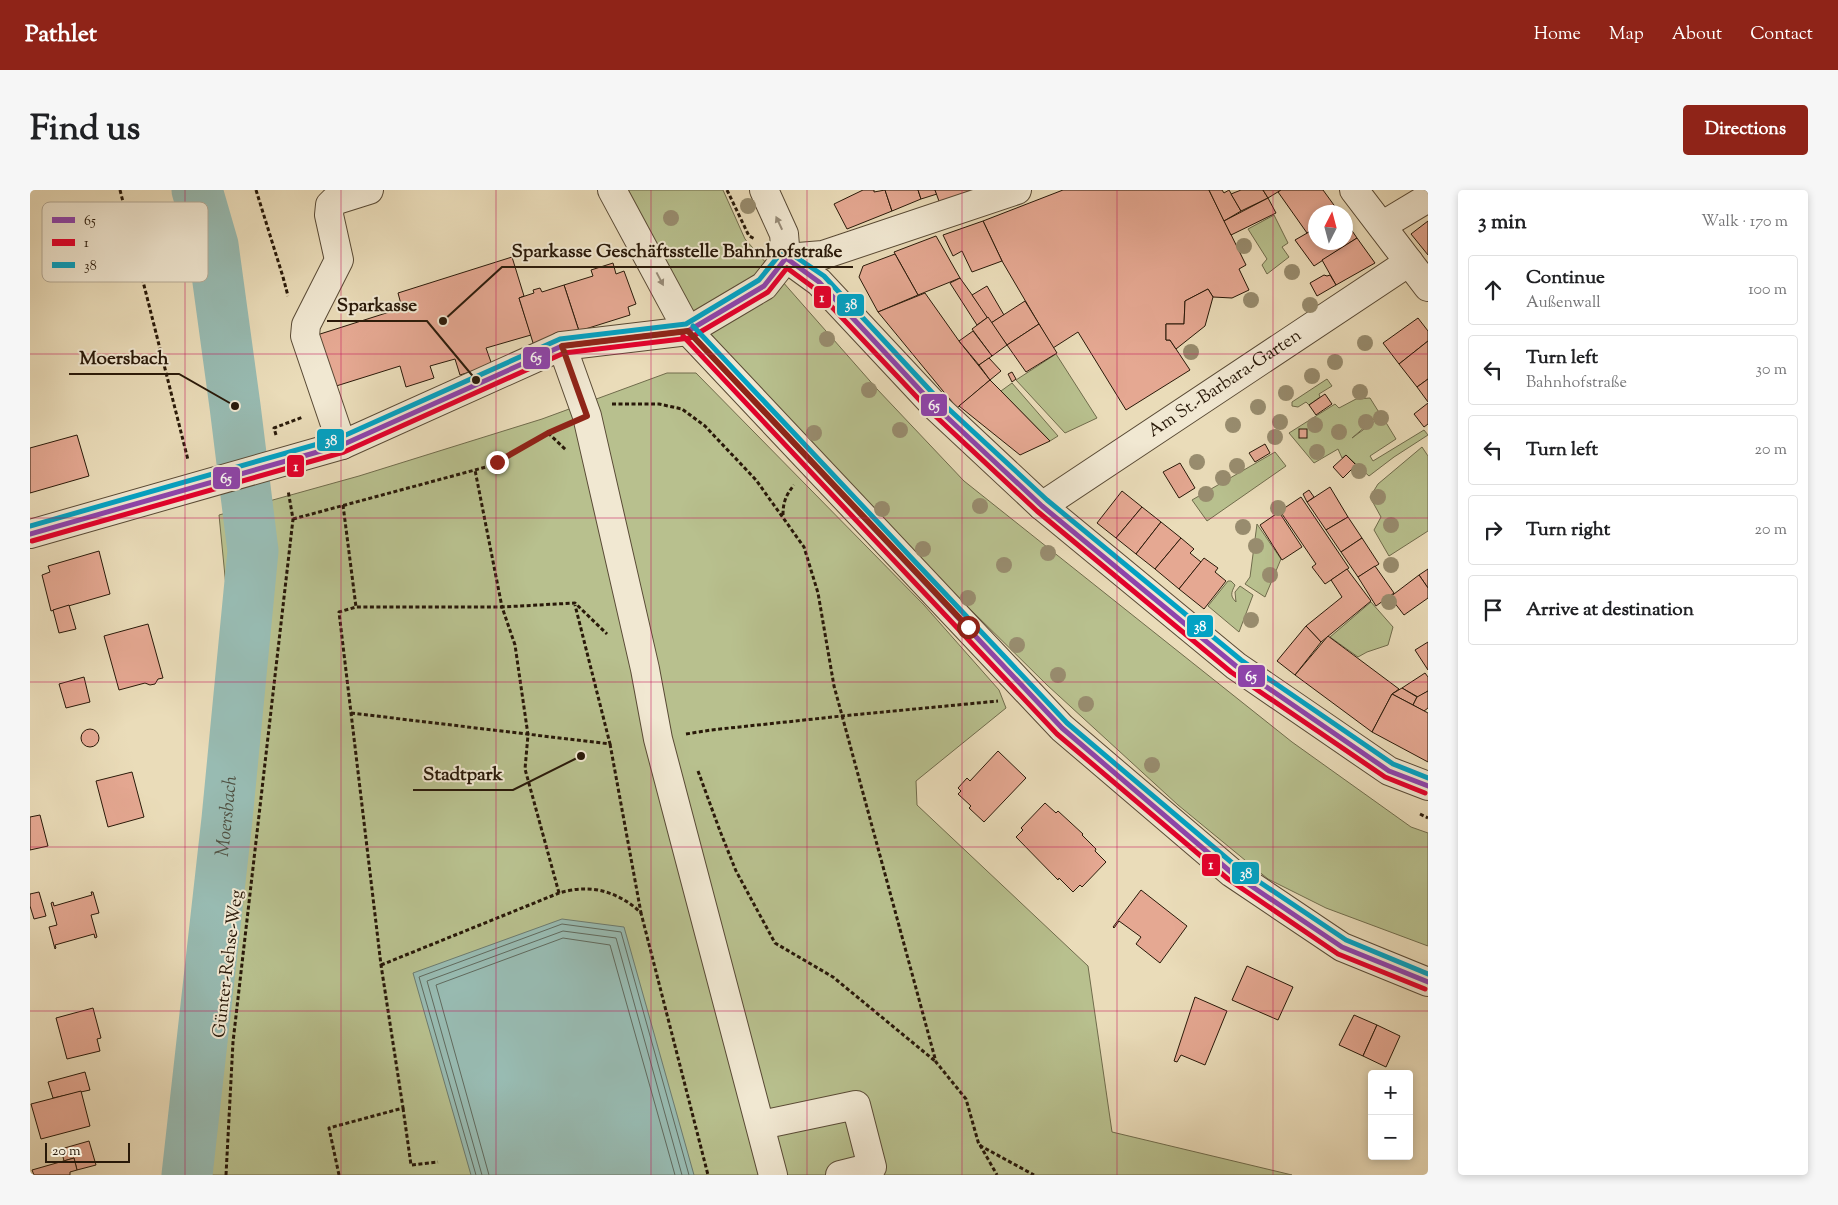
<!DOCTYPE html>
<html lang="en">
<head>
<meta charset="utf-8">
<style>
  body { margin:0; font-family:"Sorts Mill Goudy",serif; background:#f6f6f6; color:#202124 }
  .controls { position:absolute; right:15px; bottom:15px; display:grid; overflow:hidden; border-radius:5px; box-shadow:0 2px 8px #0003 }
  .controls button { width:45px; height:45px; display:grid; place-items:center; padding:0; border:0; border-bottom:1px solid #e0e0e0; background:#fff; color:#202124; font:25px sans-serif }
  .compass { position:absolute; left:1278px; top:15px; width:45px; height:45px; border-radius:50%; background:#fff; box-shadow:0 2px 8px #0003; rotate:6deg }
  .scale { position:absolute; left:15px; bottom:12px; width:85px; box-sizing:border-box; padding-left:5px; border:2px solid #291909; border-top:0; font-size:14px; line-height:18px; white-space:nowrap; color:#291909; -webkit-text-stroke:4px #f1e8d2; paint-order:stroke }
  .stop { position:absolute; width:15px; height:15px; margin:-11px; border:4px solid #8f2418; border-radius:50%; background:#fff }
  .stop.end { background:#8f2418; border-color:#fff; box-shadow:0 1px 5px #0008 }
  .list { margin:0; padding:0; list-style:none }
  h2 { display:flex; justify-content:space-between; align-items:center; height:65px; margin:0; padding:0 20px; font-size:21px }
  h2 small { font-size:16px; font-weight:400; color:#757577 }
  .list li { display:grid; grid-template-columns:32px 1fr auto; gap:15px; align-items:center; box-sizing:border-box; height:70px; margin:0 10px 10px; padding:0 10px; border:1px solid #e0e0e0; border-radius:5px }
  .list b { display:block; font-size:19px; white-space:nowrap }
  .list p { margin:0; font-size:16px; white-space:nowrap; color:#757577 }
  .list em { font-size:16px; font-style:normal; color:#757577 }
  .icon { flex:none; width:28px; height:28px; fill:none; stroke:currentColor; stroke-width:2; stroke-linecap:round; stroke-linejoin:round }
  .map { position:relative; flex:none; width:1398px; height:985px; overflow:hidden; border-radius:5px }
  header { display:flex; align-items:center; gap:30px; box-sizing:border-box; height:70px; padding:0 25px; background:#8f2418; color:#fff }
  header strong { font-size:24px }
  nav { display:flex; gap:28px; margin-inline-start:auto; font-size:18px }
  .intro { display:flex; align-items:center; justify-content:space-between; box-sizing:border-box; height:120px; padding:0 30px }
  h1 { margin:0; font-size:35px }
  .button { padding:12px 22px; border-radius:5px; background:#8f2418; color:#fff; font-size:18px; font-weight:700 }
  main { display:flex; gap:30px; padding:0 30px }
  aside { flex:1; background:#fff; border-radius:5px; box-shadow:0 2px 8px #0003 }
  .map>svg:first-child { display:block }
  .green { fill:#b8c08e; stroke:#706c4c }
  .water { fill:#98bbb2; stroke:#6c7a6e }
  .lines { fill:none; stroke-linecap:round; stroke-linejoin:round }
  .shore { stroke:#606a5e; stroke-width:1 }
  .river { stroke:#98bbb2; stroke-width:51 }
  .building { fill:#e5a892; stroke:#291909 }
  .minor-casing { stroke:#594a35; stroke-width:30 }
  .path { stroke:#291909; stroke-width:3; stroke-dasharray:4 2.5; stroke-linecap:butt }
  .minor { stroke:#f1e8d2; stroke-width:28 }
  .bus-1-casing { stroke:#f1e8d2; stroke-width:9 }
  .bus-2-casing { stroke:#f1e8d2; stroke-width:9 }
  .bus-3-casing { stroke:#f1e8d2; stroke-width:9 }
  .bus-1 { stroke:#8e44ad; stroke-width:5 }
  .bus-2 { stroke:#e4002b; stroke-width:5 }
  .bus-3 { stroke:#02a2c4; stroke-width:5 }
  .tree { fill:#988c6e }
  .oneway { fill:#978b78 }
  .route { stroke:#8f2418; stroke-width:6 }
  .grid { fill:none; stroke:#c2185b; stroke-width:1; stroke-opacity:0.55 }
  .labels { text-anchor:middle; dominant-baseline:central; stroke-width:4; stroke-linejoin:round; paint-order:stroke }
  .street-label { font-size:18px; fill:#291909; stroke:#f1e8d2 }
  .water-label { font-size:19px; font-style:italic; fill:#505244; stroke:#f1e8d2 }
  .key { fill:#f1e8d2; stroke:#b5aa96; stroke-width:1 }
  .key-label { font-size:14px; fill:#291909 }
  .leader { fill:none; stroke:#291909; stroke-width:2 }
  .callout-dot { fill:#291909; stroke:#f1e8d2; stroke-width:2 }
  .callout-label { font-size:19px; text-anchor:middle; font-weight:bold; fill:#291909; stroke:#f1e8d2; stroke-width:4; stroke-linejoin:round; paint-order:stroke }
  .line-badge { stroke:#f1e8d2; stroke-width:2 }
  .badge-label { font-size:14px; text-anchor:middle; font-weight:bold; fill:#fff }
</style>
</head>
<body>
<header>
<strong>Pathlet</strong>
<nav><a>Home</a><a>Map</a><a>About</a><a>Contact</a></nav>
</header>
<div class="intro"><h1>Find us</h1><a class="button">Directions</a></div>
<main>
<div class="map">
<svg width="1398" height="985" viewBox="0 0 1398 985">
  <rect width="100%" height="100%" fill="#eadcb9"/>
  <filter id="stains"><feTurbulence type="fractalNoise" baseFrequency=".004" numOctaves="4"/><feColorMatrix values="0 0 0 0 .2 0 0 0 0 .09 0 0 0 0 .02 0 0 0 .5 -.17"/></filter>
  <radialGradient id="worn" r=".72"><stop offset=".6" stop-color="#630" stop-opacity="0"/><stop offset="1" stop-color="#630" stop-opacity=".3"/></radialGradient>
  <g class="green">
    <path d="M597 0H693L715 49 847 199 934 291 1262 552 1381 637 1398 643V756L1296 718 1238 689 1148 615 1017 495 785 266 696 164 654 108Z"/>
    <path d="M1244 25 1258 53 1252 57 1259 67 1237 84 1232 75 1237 69 1218 39Z"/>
    <path d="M1026 164 1067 228 1035 243 986 190Z"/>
    <path d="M637 183H666L894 415 969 500 976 518 886 591 887 615 1058 776 1082 942 1262 985H136L140 930 158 772 190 542 198 417 189 325 329 286 512 229Z"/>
    <path d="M1297 189 1302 196 1289 204 1290 207 1279 215 1276 212 1268 217 1262 216V212Z"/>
    <path d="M982 193 1028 246 1020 251 971 201Z"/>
    <path d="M1340 208 1350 224 1322 248 1352 226 1366 249 1340 266 1343 271 1394 240 1398 245 1364 267 1339 286 1316 265 1312 268 1308 259 1284 273 1259 243 1305 214 1309 218 1326 209Z"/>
    <path d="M1392 257 1398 266V341L1359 366 1344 340 1351 327 1340 307 1348 294Z"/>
    <path d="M1245 262 1256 276 1177 331 1162 310Z"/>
    <path d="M1227 334 1251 369 1235 407 1215 394 1220 387Z"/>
    <path d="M1198 391H1201L1205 395C1201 403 1200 406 1206 412L1205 402 1210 396 1223 405 1209 442 1178 416Z"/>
    <path d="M1341 412 1363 437 1358 455 1337 462 1328 467 1300 447Z"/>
  </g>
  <path class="water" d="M532 729 594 737 664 985H441L383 783Z"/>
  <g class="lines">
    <g class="shore">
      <path d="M446 985 389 787 532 734 591 742 659 985"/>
      <path d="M452 985 397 791 533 741 586 748 652 985"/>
      <path d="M459 985 406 795 533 748 580 755 645 985"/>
    </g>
    <path class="river" id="s1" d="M157 985 197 629 223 361 205 216 183 55 167 0"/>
  </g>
  <g class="building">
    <path d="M833 0H844V2L855 0 862 21 817 39 804 14Z"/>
    <path d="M855 0H888L891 9 862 21Z"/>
    <path d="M888 0H905L907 4 891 9Z"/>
    <path d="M905 0H939L940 2 910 14Z"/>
    <path d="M1033 0H1179L1216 75 1209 79 1219 100 1202 108 1183 107 1178 99 1155 111 1154 134H1136V150H1140L1160 180 1096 220 1048 142 1023 158 972 71 953 31Z"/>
    <path d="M1179 0H1192L1194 3 1199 0 1211 21 1194 31Z"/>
    <path d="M1211 0H1233L1238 8 1211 21 1201 4Z"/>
    <path d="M1233 0H1251L1238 8Z"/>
    <path d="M1251 0H1293L1309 22H1286V38L1277 43 1248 2Z"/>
    <path d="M1238 8 1246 23 1201 45 1194 31Z"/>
    <path d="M953 31 972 71 942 82 932 61 923 66 913 45Z"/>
    <path d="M1398 31V65L1381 44Z"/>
    <path d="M1316 32 1327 48 1284 76 1265 50 1286 38V52H1316Z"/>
    <path d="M906 46 930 88 888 105 864 62Z"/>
    <path d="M1327 48 1345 73 1306 95 1292 70Z"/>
    <path d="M865 64 888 105 848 122 829 87 833 76Z"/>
    <path d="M482 67 494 106 489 108 501 145 456 158 462 175 430 185 425 169 400 176 404 188 376 197 370 176 303 197 287 145 372 118 368 103Z"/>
    <path d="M583 73 586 84 594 81 606 114 598 117 600 125 549 141 534 95 563 86 561 80Z"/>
    <path d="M1294 85 1297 86 1300 85 1306 95 1287 106 1280 93Z"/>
    <path d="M930 88 958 127 947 135 920 93Z"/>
    <path d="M534 95 549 141 504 156 489 108 504 103 503 100 510 98 512 102Z"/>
    <path d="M957 96 974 125 961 133 942 105Z"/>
    <path d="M1178 99 1183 107 1175 136 1146 159 1140 150H1136V134H1154L1155 111Z"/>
    <path d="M895 103 929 151 960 190 927 218 848 122Z"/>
    <path d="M995 111 1009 134 977 155 961 133Z"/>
    <path d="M958 127 977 155 962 166 942 139Z"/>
    <path d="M1388 128 1398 141V151L1369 174 1353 153Z"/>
    <path d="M1009 134 1027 163 996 182 977 155Z"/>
    <path d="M943 141 962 166 949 175 929 151Z"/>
    <path d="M1398 151V189L1387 197 1369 174Z"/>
    <path d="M959 168 971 181 960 190 949 175Z"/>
    <path d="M982 182 986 189 982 192 978 184Z"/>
    <path d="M1398 189V212L1387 197Z"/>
    <path d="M960 190 971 201 1020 251 990 265 929 216Z"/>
    <path d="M1295 204 1302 214 1286 225 1279 215Z"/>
    <path d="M1398 213V234L1394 237 1384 224Z"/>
    <rect x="1269" y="239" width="8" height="9"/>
    <path d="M47 245 59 286 0 303V258Z"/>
    <path d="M1235 254 1240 263 1225 272 1219 263Z"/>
    <path d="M1316 265 1326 275 1313 288 1303 277Z"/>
    <path d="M1150 273 1165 298 1149 308 1133 282Z"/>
    <path d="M1300 297 1318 327 1296 340 1277 312Z"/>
    <path d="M1279 300 1284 307 1277 312 1273 304Z"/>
    <path d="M1092 301 1112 317 1086 348 1067 333Z"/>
    <path d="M1271 307 1319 378 1295 394 1282 377 1286 374 1250 321Z"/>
    <path d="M1112 317 1131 332 1106 364 1086 348Z"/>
    <path d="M1249 322 1272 357 1252 370 1230 335Z"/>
    <path d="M1318 327 1332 348 1311 362 1296 340Z"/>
    <path d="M1131 332 1151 348 1125 379 1106 364Z"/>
    <path d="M1151 348 1164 359 1160 363 1171 372 1149 399 1125 379Z"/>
    <path d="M1332 348 1349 374 1328 387 1311 362Z"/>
    <path d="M69 361 80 404 21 421 12 385 20 382 18 376Z"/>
    <path d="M1174 368 1188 378 1185 382 1196 391 1174 419 1149 399Z"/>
    <path d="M1345 376 1364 403 1346 416 1328 387Z"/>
    <path d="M1317 379 1341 411 1291 452 1276 436 1312 407 1301 390Z"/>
    <path d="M1398 379V398L1389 385Z"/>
    <path d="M1389 385 1398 398V408L1374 425 1360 407Z"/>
    <path d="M39 415 46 439 29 443 23 420Z"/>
    <path d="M118 434 133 488 128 489 125 494 120 495 115 493 89 500 74 446Z"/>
    <path d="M1276 436 1291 452 1265 485 1247 471Z"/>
    <path d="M1298 446 1369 499 1362 504 1342 542 1265 485Z"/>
    <path d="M1398 452V480L1385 460Z"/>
    <path d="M1395 483 1398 487V501L1388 507 1372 498Z"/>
    <path d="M54 487 60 512 36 518 29 494Z"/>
    <path d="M1372 498 1387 507 1383 515 1362 504Z"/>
    <path d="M1398 501V518L1394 521 1383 515 1387 507Z"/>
    <path d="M1362 504 1398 523V572L1342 542Z"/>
    <circle cx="60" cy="548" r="9"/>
    <path d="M968 561 996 588 954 632 939 618 941 616 928 604 931 601 928 598 937 588 940 591Z"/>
    <path d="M102 582 114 627 78 637 66 591Z"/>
    <path d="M1015 613 1026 623 1028 621 1053 644 1052 645 1066 659 1065 661 1076 672 1052 697 1050 695 1043 702 1029 688 1028 690 986 647 993 640 991 638Z"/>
    <path d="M10 625 18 656 0 660V627Z"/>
    <path d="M1111 700 1157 736 1130 773 1106 754 1111 747 1089 731 1084 738 1083 737Z"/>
    <path d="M9 702 16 726 4 729 0 716V704Z"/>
    <path d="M61 702H63L69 723 61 725 67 747 65 748 64 744 25 755 26 758 25 759 19 737 27 735 21 713 23 712 24 716 62 705Z"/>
    <path d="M1217 776 1263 797 1248 830 1202 810Z"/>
    <path d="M1165 807 1197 821 1175 875 1151 865 1147 872 1144 871Z"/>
    <path d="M63 818 71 848 67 849 70 861 37 869 26 828Z"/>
    <path d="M1324 825 1347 835 1333 866 1309 855Z"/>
    <path d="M1347 835 1370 846 1356 877 1333 866Z"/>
    <path d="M55 882 60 900 23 908 18 892Z"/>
    <path d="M51 901 60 936 11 949 1 914Z"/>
    <path d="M59 951 66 975 47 980 44 968 34 971 31 959Z"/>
    <path d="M44 968 47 980 40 982V985H4L2 980Z"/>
  </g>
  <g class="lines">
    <g class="minor-casing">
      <g id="minor">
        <path d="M582 0 658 141 1032 538 1202 683 1312 757 1398 792"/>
        <path d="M734 0 754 44 756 68"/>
        <path d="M1324 0 1398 97"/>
        <path d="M1353 35 1398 8"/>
        <path d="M756 68 789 92 905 216 1012 316 1206 476 1359 581 1398 596"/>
        <path d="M756 68 793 65 987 0"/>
        <path d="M532 156 557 226 615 479 628 549 743 985"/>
        <path d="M312 255 275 146 276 135 309 70 299 25 300 15 304 11 339 0"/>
        <path id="s2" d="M1012 316 1379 72"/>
        <path d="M0 344 312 255 532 156 658 141 734 96 756 68"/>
        <path d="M731 935 826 915 842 977 810 985"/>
      </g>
    </g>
    <g class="path">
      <path d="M90 0 158 270"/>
      <path d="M226 0 253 87 258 106"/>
      <path d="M697 0 719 46 725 49"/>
      <path d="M582 214H629L652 219 675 236 726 290 774 357 788 403 804 496 906 872 936 909 949 955 1004 985"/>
      <path d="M518 243 536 260"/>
      <path d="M246 245 244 238 273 227"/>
      <path d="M313 315 326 417"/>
      <path d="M753 325C753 312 756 305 764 295"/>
      <path d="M263 329 456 277 531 237"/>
      <path d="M321 523 580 554 545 415"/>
      <path d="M656 544 681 540 812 526 968 511"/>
      <path d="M580 554 611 723"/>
      <path d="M668 581 690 641 706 681 745 753 803 787 905 871"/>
      <path d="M1390 624 1398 628"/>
      <path d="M529 703 495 579 498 545 485 455 472 417 545 413 577 444"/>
      <path d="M351 775 529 703C536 701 545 699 553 699 574 698 596 708 611 723L678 985"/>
      <path d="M373 918 381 975 408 972"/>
      <path d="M950 955 967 985"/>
      <path d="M196 985 203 852 263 329 258 300"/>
      <path d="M309 985 299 938 373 918 351 775 309 422 326 417H472L445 280"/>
    </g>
    <use href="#minor" class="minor"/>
    <g class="bus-1-casing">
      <g id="bus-1">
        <path d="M756 68 789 92 905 216 1012 316 1206 476 1359 581 1398 596"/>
        <path d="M658 141 1032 538 1202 683 1312 757 1398 792"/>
        <path d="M0 344 312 255 532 156 658 141 734 96 756 68"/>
      </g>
    </g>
    <g class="bus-2-casing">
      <g id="bus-2">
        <path d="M653 146 1027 544 1198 689 1308 764 1395 799"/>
        <path d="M2 351 314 262 534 163 660 148 738 102 757 78 784 98 900 221 1007 321 1201 482 1355 587 1395 603"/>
      </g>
    </g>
    <g class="bus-3-casing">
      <g id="bus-3">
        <path d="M663 136 1037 533 1207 677 1316 750 1398 784"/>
        <path d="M0 336 309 248 530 149 656 134 729 90 751 63 757 61 794 86 910 211 1017 310 1211 470 1363 574 1398 588"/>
      </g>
    </g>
    <use href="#bus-1" class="bus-1"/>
    <use href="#bus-2" class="bus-2"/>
    <use href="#bus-3" class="bus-3"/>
  </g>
  <g class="tree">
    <circle cx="718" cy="16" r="8"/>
    <circle cx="641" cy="28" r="8"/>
    <circle cx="1214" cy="56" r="8"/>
    <circle cx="1262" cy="82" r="8"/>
    <circle cx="1221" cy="110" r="8"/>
    <circle cx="1280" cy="115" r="8"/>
    <circle cx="797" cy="149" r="8"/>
    <circle cx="1335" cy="153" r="8"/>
    <circle cx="1161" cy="162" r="8"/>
    <circle cx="1305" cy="172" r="8"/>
    <circle cx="1282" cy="186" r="8"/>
    <circle cx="839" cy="200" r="8"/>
    <circle cx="1330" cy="202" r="8"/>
    <circle cx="1256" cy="203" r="8"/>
    <circle cx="1228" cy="217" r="8"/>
    <circle cx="1351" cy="228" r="8"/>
    <circle cx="1250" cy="232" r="8"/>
    <circle cx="1336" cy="232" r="8"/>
    <circle cx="1203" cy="235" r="8"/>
    <circle cx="1285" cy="235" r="8"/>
    <circle cx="870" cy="240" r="8"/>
    <circle cx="1309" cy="242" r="8"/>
    <circle cx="784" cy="243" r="8"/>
    <circle cx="1245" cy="247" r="8"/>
    <circle cx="1287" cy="262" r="8"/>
    <circle cx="1167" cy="272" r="8"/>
    <circle cx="1207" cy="276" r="8"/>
    <circle cx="1329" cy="281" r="8"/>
    <circle cx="1193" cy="288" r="8"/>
    <circle cx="1176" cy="304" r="8"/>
    <circle cx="1348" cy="307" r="8"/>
    <circle cx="950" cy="316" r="8"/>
    <circle cx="1248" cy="318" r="8"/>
    <circle cx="852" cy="319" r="8"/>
    <circle cx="1361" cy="335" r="8"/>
    <circle cx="1213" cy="337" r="8"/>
    <circle cx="1226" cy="356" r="8"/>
    <circle cx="893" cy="359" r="8"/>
    <circle cx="1018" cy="363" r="8"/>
    <circle cx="974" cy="375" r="8"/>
    <circle cx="1361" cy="375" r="8"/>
    <circle cx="1240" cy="385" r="8"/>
    <circle cx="938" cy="408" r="8"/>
    <circle cx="1359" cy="412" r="8"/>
    <circle cx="1221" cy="430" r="8"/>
    <circle cx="987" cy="455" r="8"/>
    <circle cx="1028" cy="485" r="8"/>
    <circle cx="1056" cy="514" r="8"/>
    <circle cx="1122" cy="575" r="8"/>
  </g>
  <defs><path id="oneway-solid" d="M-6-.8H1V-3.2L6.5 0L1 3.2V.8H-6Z" transform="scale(1.25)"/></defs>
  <g class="oneway">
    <use href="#oneway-solid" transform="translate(749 33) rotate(-115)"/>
    <use href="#oneway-solid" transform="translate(630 89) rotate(62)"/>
  </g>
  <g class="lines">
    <path class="route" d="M467 272 518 243 557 226 532 156 658 141 938 437"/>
  </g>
  <path class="grid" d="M155 0V985M311 0V985M466 0V985M621 0V985M777 0V985M932 0V985M1087 0V985M1243 0V985M0 164H1398M0 328H1398M0 492H1398M0 657H1398M0 821H1398"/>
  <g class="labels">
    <g class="street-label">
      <text stroke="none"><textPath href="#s2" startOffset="220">Am St.-Barbara-Garten</textPath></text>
      <text transform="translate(199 774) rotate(-83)">Günter-Rehse-Weg</text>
    </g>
    <g class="water-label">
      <text stroke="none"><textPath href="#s1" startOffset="361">Moersbach</textPath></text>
    </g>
  </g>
  <rect x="12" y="12" width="166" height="80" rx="8" class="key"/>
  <rect x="22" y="27" width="23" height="6" fill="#8e44ad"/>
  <rect x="22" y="49" width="23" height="7" fill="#e4002b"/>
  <rect x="22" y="72" width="23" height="6" fill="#02a2c4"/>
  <g class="key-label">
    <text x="54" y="35">65</text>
    <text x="54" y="57">1</text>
    <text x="54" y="80">38</text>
  </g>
  <path class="leader" d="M413 131L472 77H823M446 190L397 131H297M205 216L149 184H39M551 566L483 600H383"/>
  <g class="callout-dot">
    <circle cx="413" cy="131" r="5"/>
    <circle cx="446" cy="190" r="5"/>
    <circle cx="205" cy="216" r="5"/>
    <circle cx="551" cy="566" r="5"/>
  </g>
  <g class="callout-label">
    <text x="647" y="67">Sparkasse Geschäftsstelle Bahnhofstraße</text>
    <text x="347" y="121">Sparkasse</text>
    <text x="94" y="174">Moersbach</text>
    <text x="433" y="590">Stadtpark</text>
  </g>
  <g class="line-badge">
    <rect x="783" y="95" width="19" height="24" rx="5" fill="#e4002b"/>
    <rect x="806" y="103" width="29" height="24" rx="5" fill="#02a2c4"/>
    <rect x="492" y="156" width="29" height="24" rx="5" fill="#8e44ad"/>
    <rect x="890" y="203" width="28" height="24" rx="5" fill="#8e44ad"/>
    <rect x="286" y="238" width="29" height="24" rx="5" fill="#02a2c4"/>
    <rect x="256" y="264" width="19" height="24" rx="5" fill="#e4002b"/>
    <rect x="182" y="276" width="29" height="24" rx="5" fill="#8e44ad"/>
    <rect x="1156" y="424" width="28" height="24" rx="5" fill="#02a2c4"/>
    <rect x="1207" y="474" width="29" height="24" rx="5" fill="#8e44ad"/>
    <rect x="1171" y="663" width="20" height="24" rx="5" fill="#e4002b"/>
    <rect x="1201" y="671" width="29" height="24" rx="5" fill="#02a2c4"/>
  </g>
  <g class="badge-label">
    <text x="792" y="112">1</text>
    <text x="821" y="119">38</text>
    <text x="506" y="172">65</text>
    <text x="904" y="220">65</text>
    <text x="301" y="255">38</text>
    <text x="266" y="281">1</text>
    <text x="196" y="293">65</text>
    <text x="1170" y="441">38</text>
    <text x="1221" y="491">65</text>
    <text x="1181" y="679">1</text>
    <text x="1216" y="688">38</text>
  </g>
  <rect width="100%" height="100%" filter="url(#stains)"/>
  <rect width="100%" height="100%" fill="url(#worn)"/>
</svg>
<div class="controls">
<button>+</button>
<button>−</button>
</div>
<svg class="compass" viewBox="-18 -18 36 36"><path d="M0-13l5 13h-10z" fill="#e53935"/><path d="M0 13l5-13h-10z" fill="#757577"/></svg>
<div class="scale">20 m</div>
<div class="stop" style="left:938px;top:437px"></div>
<div class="stop end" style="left:467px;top:272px"></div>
</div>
<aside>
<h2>3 min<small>Walk · 170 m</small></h2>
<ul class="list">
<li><svg class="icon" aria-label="ahead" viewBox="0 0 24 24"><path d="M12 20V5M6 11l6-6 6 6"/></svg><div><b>Continue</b><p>Außenwall</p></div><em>100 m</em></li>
<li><svg class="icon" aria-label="left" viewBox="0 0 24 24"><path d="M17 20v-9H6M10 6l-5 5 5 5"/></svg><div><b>Turn left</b><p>Bahnhofstraße</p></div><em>30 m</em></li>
<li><svg class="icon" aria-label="left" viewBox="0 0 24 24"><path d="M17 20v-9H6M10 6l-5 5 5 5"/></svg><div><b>Turn left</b></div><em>20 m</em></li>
<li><svg class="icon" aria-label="right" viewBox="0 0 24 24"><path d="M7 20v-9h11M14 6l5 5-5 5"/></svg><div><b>Turn right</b></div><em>20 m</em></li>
<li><svg class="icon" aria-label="arrive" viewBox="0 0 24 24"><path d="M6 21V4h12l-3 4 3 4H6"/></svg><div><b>Arrive at destination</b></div></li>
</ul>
</aside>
</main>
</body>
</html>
